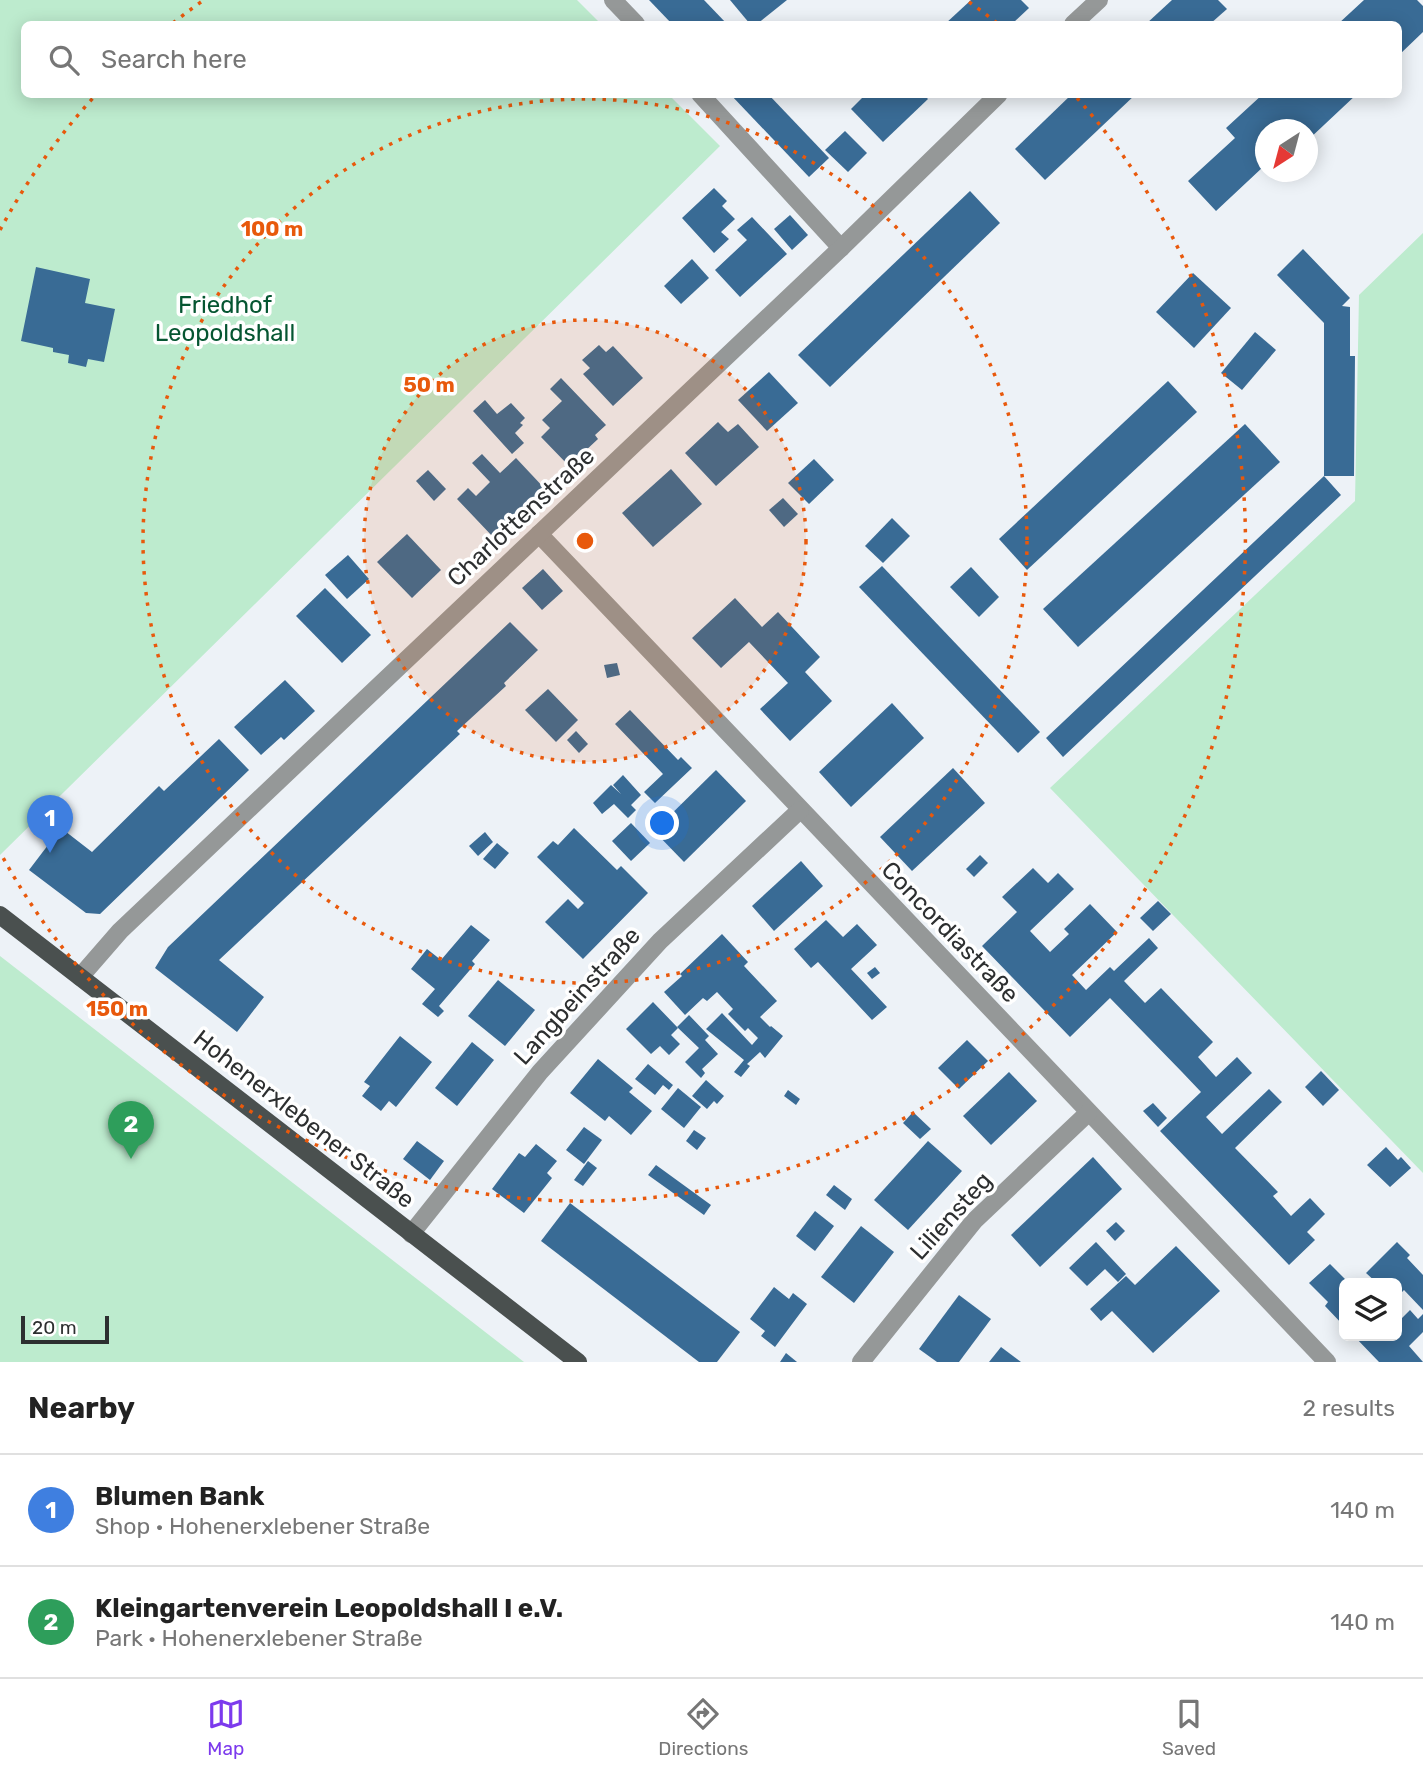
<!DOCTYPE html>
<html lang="en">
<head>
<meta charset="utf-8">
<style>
  body { margin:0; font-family:Rubik,sans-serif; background:#f2f2f2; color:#222 }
  .controls { position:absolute; right:21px; bottom:21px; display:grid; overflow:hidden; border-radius:10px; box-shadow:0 4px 18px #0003 }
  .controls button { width:63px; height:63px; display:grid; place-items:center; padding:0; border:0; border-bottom:2px solid #e0e0e0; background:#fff; color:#222; font:35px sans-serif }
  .compass { position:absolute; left:1255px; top:119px; width:63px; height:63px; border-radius:50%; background:#fff; box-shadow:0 4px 18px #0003; rotate:216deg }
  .scale { position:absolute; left:21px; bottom:18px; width:88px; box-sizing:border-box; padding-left:7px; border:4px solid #2d2f30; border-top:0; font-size:19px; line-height:24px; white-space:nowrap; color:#2d2f30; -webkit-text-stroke:5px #fff; paint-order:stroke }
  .you { position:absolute; left:663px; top:824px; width:24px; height:24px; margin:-18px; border:5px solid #fff; border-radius:50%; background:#1a73e8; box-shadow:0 0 0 10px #1a73e833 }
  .badge { display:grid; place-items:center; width:46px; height:46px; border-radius:50%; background:#7c3aed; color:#fff; font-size:23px; font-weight:700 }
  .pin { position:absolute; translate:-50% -58px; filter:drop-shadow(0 2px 4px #0008) }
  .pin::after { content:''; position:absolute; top:37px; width:24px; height:21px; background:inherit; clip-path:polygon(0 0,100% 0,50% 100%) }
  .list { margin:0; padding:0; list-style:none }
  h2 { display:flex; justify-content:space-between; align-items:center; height:91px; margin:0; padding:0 28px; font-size:30px }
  h2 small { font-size:23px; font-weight:400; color:#767676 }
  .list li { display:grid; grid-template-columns:46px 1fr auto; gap:21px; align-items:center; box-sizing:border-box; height:112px; padding:0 28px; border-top:2px solid #e0e0e0 }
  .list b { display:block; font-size:26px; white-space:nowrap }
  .list p { margin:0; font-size:23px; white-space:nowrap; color:#767676 }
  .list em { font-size:23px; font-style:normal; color:#767676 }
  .icon { flex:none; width:38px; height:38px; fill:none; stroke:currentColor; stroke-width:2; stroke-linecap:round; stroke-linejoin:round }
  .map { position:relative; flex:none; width:1423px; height:1362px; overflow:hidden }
  .search { position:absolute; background:#fff; box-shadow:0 4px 18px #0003; left:21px; right:21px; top:21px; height:77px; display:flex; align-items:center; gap:18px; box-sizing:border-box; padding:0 24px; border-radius:10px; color:#767676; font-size:26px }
  .sheet { height:315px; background:#fff }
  nav { display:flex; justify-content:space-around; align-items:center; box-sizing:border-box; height:98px; border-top:2px solid #e0e0e0; background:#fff; font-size:19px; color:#767676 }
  nav a { display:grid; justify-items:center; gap:4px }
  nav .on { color:#7c3aed }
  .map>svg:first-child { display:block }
  .green { fill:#bdebce }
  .building { fill:#396b95 }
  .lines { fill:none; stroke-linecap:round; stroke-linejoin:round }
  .minor { stroke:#959898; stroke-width:18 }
  .major { stroke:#4a504f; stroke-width:18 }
  .ring { fill:none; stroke:#e8590c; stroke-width:3.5; stroke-dasharray:3.5 7 }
  .labels { text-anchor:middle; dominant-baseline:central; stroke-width:7; stroke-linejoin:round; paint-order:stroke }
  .park-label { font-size:24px; fill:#065632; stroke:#fff }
  .street-label { font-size:24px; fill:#2d2f30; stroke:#fff }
  .centre { fill:#e8590c; stroke:#fff; stroke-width:3.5 }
  .ring-label { font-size:21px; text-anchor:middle; font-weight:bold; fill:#e8590c; stroke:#fff; stroke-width:7; stroke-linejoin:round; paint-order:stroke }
</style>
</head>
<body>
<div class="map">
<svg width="1423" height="1362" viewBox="0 0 1423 1362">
  <rect width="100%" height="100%" fill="#edf2f7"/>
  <g class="green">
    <path d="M0 0H577L601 24H24V94L669 95 720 146 0 855Z"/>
    <path d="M1423 233V1173L1050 788 1355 501 1359 295Z"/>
    <path d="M0 956 524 1362H0Z"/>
  </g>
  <g class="building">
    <path d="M649 0H704L727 24H672Z"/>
    <path d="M730 0H787L757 24H750Z"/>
    <path d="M971 0H1021L1029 8 1012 24H945Z"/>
    <path d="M1172 0H1218L1227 9 1210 24H1146Z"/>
    <path d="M1364 0H1417L1423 6V32L1399 55V24H1338Z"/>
    <path d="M730 94H768L829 158 809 177Z"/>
    <path d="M866 94H923L928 99 883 142 851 109Z"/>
    <path d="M1072 94H1136L1045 180 1015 149Z"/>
    <path d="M1263 94H1357L1308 140V130H1266V171L1263 167 1216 211 1188 181 1235 138 1226 128Z"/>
    <path d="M845 131 867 153 848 172 825 150Z"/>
    <path d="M714 188 727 201 722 206 735 219 721 232 729 239 714 253 682 218Z"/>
    <path d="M970 191 1000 223 830 387 798 355Z"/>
    <path d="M790 215 808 235 792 250 774 229Z"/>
    <path d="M752 217 787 254 740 297 715 270 747 240 737 230Z"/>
    <path d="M1303 249 1350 298 1342 306 1350 307V356H1355L1354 476H1324L1341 495 1063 757 1046 738 1324 476V323L1277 275Z"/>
    <path d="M692 259 709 278 681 304 664 286Z"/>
    <path d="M36 267 90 279 85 303 115 309 104 362 88 359 86 367 68 363 69 355 53 352V348L21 341Z"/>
    <path d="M1193 273 1231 308 1194 348 1156 312Z"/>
    <path d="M1255 332 1276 350 1242 390 1221 373Z"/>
    <path d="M599 345 606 352 613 346 643 378 613 406 583 374 590 368 582 360Z"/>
    <path d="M769 372 798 403 767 431 738 400Z"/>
    <path d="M561 378 606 425 595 435 598 439 569 466 541 437 550 428 542 420 562 401 550 389Z"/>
    <path d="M1168 381 1197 412 1027 570 999 539Z"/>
    <path d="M485 400 497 414 511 403 525 418 520 423 523 425 515 433 524 443 512 454 473 411Z"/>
    <path d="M718 422 728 432 738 424 759 447 716 486 685 453Z"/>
    <path d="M1245 424 1280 462 1078 647 1043 609Z"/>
    <path d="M482 454 500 473 516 458 546 490 494 538 457 499 468 488 476 496 490 482 472 463Z"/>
    <path d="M814 459 834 480 809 504 788 483Z"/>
    <path d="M671 469 702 504 653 547 622 513Z"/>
    <path d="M428 470 446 489 434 501 416 481Z"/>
    <path d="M783 498 798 514 784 527 769 510Z"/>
    <path d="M892 518 910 536 883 563 865 546Z"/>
    <path d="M407 534 441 570 412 598 377 562Z"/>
    <path d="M348 555 369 579 347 599 325 575Z"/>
    <path d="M882 566 1040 732 1018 753 859 587Z"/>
    <path d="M971 567 999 597 979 617 950 587Z"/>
    <path d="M543 569 563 591 542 610 522 588Z"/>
    <path d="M325 588 371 635 342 663 296 616Z"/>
    <path d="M735 598 762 627 778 612 820 657 805 672 832 701 790 741 760 709 788 683 749 642 721 668 692 638Z"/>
    <path d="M510 622 538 650 504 683 506 686 457 731 460 734 219 960 264 997 237 1032 155 968 168 947Z"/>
    <path d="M617 663 620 675 607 678 604 665Z"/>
    <path d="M285 680 315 711 284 740 281 737 261 755 234 727Z"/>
    <path d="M548 689 578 720 556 742 525 710Z"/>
    <path d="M892 703 924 738 851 807 819 772Z"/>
    <path d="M630 710 678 760 681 757 692 768 655 803 644 792 663 774 615 724Z"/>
    <path d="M576 731 588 744 579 753 567 740Z"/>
    <path d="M219 739 249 770 100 914 86 913 29 870 61 828 92 852 159 786 164 791Z"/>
    <path d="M953 768 985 803 912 871 880 837Z"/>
    <path d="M716 770 746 801 684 862 654 831Z"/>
    <path d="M623 775 641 795 631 805 636 810 628 818 614 804 602 814 593 803 611 785 621 794 613 785Z"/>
    <path d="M631 823 650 843 631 861 612 841Z"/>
    <path d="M574 828 617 870 621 866 648 893 583 959 545 922 568 899 578 909 584 903 537 857 553 841 558 845Z"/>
    <path d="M485 832 493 842 478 856 469 846Z"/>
    <path d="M497 843 509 853 495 869 483 859Z"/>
    <path d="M980 855 988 863 974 877 966 869Z"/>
    <path d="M801 861 823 886 774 931 752 906Z"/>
    <path d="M1033 868 1048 883 1058 873 1074 889 1030 931 1050 952 1069 934 1064 929 1090 904 1117 932 1072 975 1086 990 1110 967 1114 971 1149 938 1158 948 1124 981 1145 1003 1161 988 1213 1042 1198 1057 1216 1077 1237 1057 1252 1073 1206 1117 1222 1134 1269 1089 1282 1102 1235 1148 1278 1192 1273 1196 1291 1216 1310 1198 1325 1214 1307 1232 1315 1240 1289 1265 1160 1131 1201 1092 1182 1072 1110 998 1070 1037 982 946 1017 912 1002 897Z"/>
    <path d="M1158 901 1171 914 1153 931 1140 918Z"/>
    <path d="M826 920 843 937 857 924 877 945 851 969 887 1007 872 1020 818 962 811 968 794 949Z"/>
    <path d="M471 925 490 940 472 961 475 964 439 1006 444 1011 438 1017 422 1004 435 989 411 969 427 949 441 960Z"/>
    <path d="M722 934 748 962 744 966 777 1001 760 1017 770 1027 771 1026 783 1036 765 1058 760 1052 747 1064 750 1066 741 1077 734 1072 744 1060 706 1029 722 1013 752 1045 758 1038 748 1028 745 1031 728 1014 733 1009 717 992 707 1001 703 998 685 1015 664 992 682 976 680 974Z"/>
    <path d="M875 967 880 973 872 979 867 973Z"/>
    <path d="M498 980 535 1010 505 1046 468 1016Z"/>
    <path d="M653 1002 678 1028 671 1035 680 1044 669 1055 660 1046 651 1054 626 1029Z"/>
    <path d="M689 1015 709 1036 705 1040 718 1054 702 1069 705 1073 701 1078 685 1062 699 1048 677 1027Z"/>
    <path d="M400 1036 432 1062 396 1107 389 1101 381 1111 362 1096 370 1086 364 1082Z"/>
    <path d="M967 1040 988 1061 959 1089 938 1068Z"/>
    <path d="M472 1042 494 1060 457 1106 435 1088Z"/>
    <path d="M598 1059 633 1088 629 1092 652 1111 631 1135 609 1116 605 1121 570 1093Z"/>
    <path d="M648 1064 673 1085 669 1090 663 1085 655 1095 635 1079Z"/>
    <path d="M1321 1071 1339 1090 1323 1106 1305 1087Z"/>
    <path d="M1009 1072 1037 1101 991 1145 963 1116Z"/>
    <path d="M706 1080 724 1096 717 1104 714 1101 707 1109 692 1096Z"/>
    <path d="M678 1088 701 1107 684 1128 661 1109Z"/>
    <path d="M788 1090 800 1099 796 1105 784 1096Z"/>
    <path d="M1153 1103 1167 1118 1158 1127 1143 1111Z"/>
    <path d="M913 1112 931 1129 920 1139 903 1123Z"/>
    <path d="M584 1127 602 1140 584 1164 566 1150Z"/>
    <path d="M694 1130 706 1138 697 1150 686 1141Z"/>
    <path d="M417 1141 444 1161 430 1180 403 1159Z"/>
    <path d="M928 1141 962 1171 908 1230 874 1200Z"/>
    <path d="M536 1144 557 1161 547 1173 552 1178 524 1213 492 1189 519 1153 525 1157Z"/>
    <path d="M1386 1147 1398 1160 1401 1157 1411 1168 1390 1187 1367 1165Z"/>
    <path d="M1093 1157 1122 1189 1040 1267 1011 1235Z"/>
    <path d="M588 1161 597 1168 583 1186 574 1180Z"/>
    <path d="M656 1165 711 1205 704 1215 648 1175Z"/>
    <path d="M834 1185 852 1199 845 1210 826 1195Z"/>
    <path d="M570 1203 740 1332 717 1362H699L541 1241Z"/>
    <path d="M815 1211 834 1226 815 1251 796 1236Z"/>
    <path d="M1116 1222 1125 1231 1115 1241 1106 1231Z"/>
    <path d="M861 1226 894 1252 854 1303 821 1277Z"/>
    <path d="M1096 1242 1126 1274 1118 1282 1105 1269 1087 1286 1069 1268Z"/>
    <path d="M1397 1242 1410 1255 1407 1258 1423 1275V1310L1404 1290 1397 1297V1283H1377L1366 1273Z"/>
    <path d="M1176 1246 1220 1291 1153 1353 1112 1311 1101 1321 1090 1309 1126 1276 1135 1285Z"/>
    <path d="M1330 1264 1349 1283H1344V1326L1325 1306 1328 1302 1309 1283Z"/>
    <path d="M774 1287 789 1299 793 1293 807 1304 775 1347 761 1336 765 1331 750 1319Z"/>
    <path d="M959 1295 991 1319 959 1362H937L919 1349Z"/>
    <path d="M1410 1310 1418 1319 1423 1314V1332L1409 1346 1423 1362H1379L1354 1336H1397V1323Z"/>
    <path d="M1001 1347 1021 1362H989Z"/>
    <path d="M786 1353 797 1362H780Z"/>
  </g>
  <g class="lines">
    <g class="minor">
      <path d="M613 0 636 24"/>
      <path d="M1073 24 1099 0"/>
      <path d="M700 94 841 248"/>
      <path d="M539 534 1327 1362"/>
      <path d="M80 977 120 931 841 248 999 94"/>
      <path d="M411 1234 540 1072 660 941 800 810"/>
      <path d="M861 1362 974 1221 1088 1113"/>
    </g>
    <path class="major" d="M0 915 578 1362"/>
  </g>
  <circle cx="585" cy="541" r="221" fill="#e8590c" fill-opacity=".12"/>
  <g class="ring">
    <circle cx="585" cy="541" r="221"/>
    <circle cx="585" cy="541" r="442"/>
    <path d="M0 230A662 662 0 0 1 93 98M173 23A662 662 0 0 1 201 2M969 2A662 662 0 0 1 997 23M1077 98A662 662 0 1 1 0 852"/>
  </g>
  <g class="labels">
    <g class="park-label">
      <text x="225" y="305">Friedhof<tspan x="225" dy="28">Leopoldshall</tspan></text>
    </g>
    <g class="street-label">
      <text transform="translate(521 517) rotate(-43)">Charlottenstraße</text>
      <text transform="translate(950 932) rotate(46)">Concordiastraße</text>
      <text transform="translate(577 996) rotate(-48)">Langbeinstraße</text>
      <text transform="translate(304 1119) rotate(38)">Hohenerxlebener Straße</text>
      <text transform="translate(951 1216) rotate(-48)">Liliensteg</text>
    </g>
  </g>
  <circle cx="585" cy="541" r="10" class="centre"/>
  <g class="ring-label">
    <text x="272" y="236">100 m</text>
    <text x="429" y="392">50 m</text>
    <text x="117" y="1016">150 m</text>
  </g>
</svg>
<div class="controls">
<button><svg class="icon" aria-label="layers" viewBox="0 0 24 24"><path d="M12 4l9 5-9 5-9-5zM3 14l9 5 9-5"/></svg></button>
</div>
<svg class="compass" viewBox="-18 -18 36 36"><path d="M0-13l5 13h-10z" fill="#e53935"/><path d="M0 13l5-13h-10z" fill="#767676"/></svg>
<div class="scale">20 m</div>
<div class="you"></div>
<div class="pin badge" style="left:50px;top:853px;background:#3f7fe0">1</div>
<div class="pin badge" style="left:131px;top:1159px;background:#2e9e5b">2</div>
<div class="search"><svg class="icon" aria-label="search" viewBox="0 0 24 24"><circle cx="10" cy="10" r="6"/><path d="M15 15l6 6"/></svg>Search here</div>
</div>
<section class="sheet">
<h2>Nearby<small>2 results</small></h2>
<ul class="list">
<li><span class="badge" style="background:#3f7fe0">1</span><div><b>Blumen Bank</b><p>Shop · Hohenerxlebener Straße</p></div><em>140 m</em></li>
<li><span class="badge" style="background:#2e9e5b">2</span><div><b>Kleingartenverein Leopoldshall I e.V.</b><p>Park · Hohenerxlebener Straße</p></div><em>140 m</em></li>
</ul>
</section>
<nav>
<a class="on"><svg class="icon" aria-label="map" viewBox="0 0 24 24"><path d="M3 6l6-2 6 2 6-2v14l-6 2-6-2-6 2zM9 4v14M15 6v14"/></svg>Map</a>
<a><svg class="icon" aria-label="directions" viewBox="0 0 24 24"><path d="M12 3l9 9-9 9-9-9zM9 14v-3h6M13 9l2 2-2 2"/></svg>Directions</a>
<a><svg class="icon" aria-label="saved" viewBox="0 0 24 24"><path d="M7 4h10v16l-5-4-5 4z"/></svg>Saved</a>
</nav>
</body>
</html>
